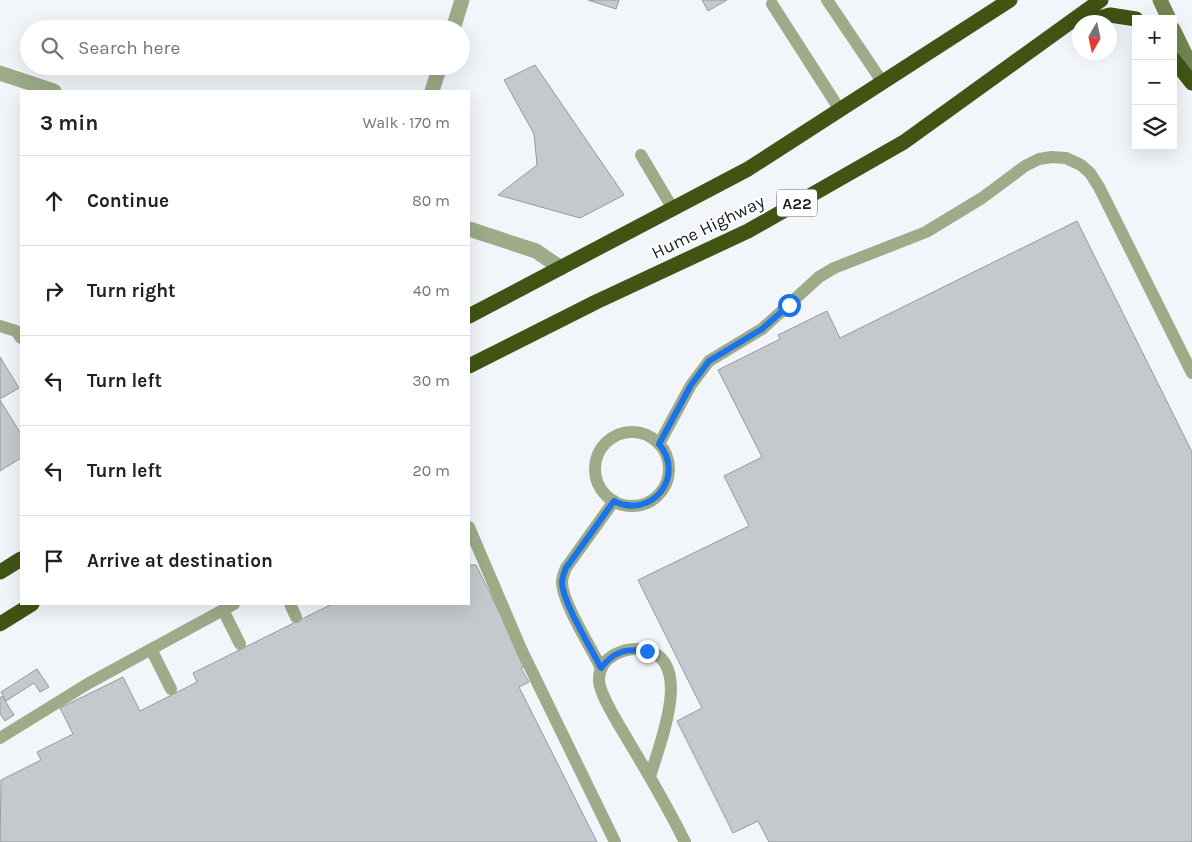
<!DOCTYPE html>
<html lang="en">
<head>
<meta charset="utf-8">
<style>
  body { margin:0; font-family:Karla,sans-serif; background:#f2f2f2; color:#202124 }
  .controls { position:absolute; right:15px; top:15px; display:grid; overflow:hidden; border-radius:0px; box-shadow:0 5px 20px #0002 }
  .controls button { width:45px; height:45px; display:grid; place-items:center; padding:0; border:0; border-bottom:1px solid #e0e0e0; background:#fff; color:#202124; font:25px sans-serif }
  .compass { position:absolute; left:1072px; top:15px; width:45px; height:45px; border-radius:50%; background:#fff; box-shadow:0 5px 20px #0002; rotate:189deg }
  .stop { position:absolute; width:15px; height:15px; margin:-11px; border:4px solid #1a73e8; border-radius:50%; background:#fff }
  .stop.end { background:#1a73e8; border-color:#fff; box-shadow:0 1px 5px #0008 }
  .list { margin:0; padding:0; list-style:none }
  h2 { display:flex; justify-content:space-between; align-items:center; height:65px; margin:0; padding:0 20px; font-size:21px }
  h2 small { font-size:16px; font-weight:400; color:#757577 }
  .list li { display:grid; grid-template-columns:32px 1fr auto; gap:15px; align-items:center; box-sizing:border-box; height:90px; padding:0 20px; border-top:1px solid #e0e0e0 }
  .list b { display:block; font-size:19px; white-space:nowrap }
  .list em { font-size:16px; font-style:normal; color:#757577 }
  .icon { flex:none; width:28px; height:28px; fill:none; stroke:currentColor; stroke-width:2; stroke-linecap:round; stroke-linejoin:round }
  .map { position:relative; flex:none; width:1192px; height:842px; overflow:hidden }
  .search { position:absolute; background:#fff; box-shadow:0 5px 20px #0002; left:20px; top:20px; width:450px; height:55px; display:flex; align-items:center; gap:12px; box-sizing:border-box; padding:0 18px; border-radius:28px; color:#757577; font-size:19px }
  .panel { position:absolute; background:#fff; box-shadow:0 5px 20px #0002; left:20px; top:90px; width:450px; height:515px; border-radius:0px }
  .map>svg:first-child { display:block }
  .building { fill:#c4c9ce; stroke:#969a9f }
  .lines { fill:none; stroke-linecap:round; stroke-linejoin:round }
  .lane { stroke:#9dab88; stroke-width:12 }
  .street { stroke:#9dab88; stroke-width:15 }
  .secondary { stroke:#748652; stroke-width:15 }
  .highway { stroke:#415414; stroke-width:15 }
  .route { stroke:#1a73e8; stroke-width:6 }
  .labels { text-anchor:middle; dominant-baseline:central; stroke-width:4; stroke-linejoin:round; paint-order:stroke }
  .shield { fill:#fff; stroke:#616264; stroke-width:1 }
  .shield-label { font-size:16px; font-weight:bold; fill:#1d1f21 }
  .street-label { font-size:18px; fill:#1d1f21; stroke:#fff }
</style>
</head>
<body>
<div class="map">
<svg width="1192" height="842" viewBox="0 0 1192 842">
  <rect width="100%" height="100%" fill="#f2f6fb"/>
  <g class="building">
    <path d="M588 0H619L616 9Z"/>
    <path d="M702 0H727L708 11Z"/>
    <path d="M535 65 624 195 580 218 498 195 537 165 534 134 504 80Z"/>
    <path d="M1077 221 1192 452V842H769L758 821 733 833 677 721 702 708 638 580 749 526 724 476 762 457 718 370 780 339 778 335 827 311 840 338Z"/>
    <path d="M0 357 19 388 0 399Z"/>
    <path d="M0 400 21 434V458L0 471Z"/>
    <path d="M469 565H476L526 666 521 668 529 682 519 687 597 842H0L1 780 41 760 37 752 73 734 60 708 123 677 140 711 197 682 193 673 332 604H469Z"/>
    <path d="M37 669 49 687 40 692 34 683 6 701 1 692Z"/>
    <path d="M2 696 14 715 5 721 0 714V698Z"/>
  </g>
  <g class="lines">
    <g class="lane">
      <path d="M827 0 883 83"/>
      <path d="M772 4 840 110"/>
      <path d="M641 155 673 209"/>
      <path d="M0 326 16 331 21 338"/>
      <circle cx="632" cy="469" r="37"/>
      <path d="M659 444 691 385 709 361 762 329 819 277 834 268 926 232 982 198 1025 166 1039 159 1052 157 1066 158 1081 165 1090 173 1099 187 1192 373"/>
      <path d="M469 527 522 651 615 842"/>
      <path d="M290 604 296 617"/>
      <path d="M223 610 240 644"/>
      <path d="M151 649 171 689"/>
      <path d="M601 668C591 647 563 604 562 583 562 577 564 573 566 568L614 501"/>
      <path d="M0 738 89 683 234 604"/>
      <path d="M650 777C658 747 695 662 646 650 626 646 598 656 599 681 600 696 621 728 629 742 649 775 668 808 685 842"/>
    </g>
    <g class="street">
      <path d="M453 29 462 0"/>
      <path d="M0 73 54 91"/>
      <path d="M432 91 440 66"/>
      <path d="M469 229 536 251 561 268"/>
    </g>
    <g class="secondary">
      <path d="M1160 0 1169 19"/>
      <path d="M1173 29 1192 68"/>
    </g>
    <g class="highway">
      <path d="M1086 22 1110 15 1136 19"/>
      <path d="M1173 59 1192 83"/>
      <path d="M469 316 748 169 1010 0"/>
      <path d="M469 366 596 302 748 231 904 142 1101 0"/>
      <path d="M0 572 21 559"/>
      <path d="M0 624 32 604"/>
    </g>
  </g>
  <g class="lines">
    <path class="route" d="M647 651C626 649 615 650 601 668 591 648 563 603 562 583 562 577 564 573 566 568L614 501C652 520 686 476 659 444L691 385 709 361 762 329 789 305"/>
  </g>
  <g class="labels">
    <rect class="shield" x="777" y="189.5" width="40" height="27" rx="4"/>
    <g class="shield-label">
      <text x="797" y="203">A22</text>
    </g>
    <g class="street-label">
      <text transform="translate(708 227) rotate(-26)">Hume Highway</text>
    </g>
  </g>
</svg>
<div class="controls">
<button>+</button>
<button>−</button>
<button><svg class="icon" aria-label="layers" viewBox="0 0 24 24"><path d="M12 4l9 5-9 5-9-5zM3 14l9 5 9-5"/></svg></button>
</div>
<svg class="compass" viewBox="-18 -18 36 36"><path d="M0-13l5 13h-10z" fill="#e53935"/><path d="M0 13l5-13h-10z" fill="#757577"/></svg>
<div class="stop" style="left:789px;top:305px"></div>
<div class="stop end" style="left:647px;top:651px"></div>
<div class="search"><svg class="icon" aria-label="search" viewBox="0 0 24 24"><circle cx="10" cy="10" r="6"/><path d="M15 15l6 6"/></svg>Search here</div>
<section class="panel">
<h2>3 min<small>Walk · 170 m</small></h2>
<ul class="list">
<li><svg class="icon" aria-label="ahead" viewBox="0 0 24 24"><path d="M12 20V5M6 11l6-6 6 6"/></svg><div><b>Continue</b></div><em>80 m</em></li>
<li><svg class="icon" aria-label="right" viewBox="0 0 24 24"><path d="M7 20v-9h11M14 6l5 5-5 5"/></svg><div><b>Turn right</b></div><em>40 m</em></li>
<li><svg class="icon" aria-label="left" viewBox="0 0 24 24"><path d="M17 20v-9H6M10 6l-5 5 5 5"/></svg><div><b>Turn left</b></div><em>30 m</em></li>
<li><svg class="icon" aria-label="left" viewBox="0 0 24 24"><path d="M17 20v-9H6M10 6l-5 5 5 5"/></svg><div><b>Turn left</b></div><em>20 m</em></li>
<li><svg class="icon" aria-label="arrive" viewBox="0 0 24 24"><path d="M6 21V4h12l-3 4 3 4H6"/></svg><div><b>Arrive at destination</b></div></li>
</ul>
</section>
</div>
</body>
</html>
